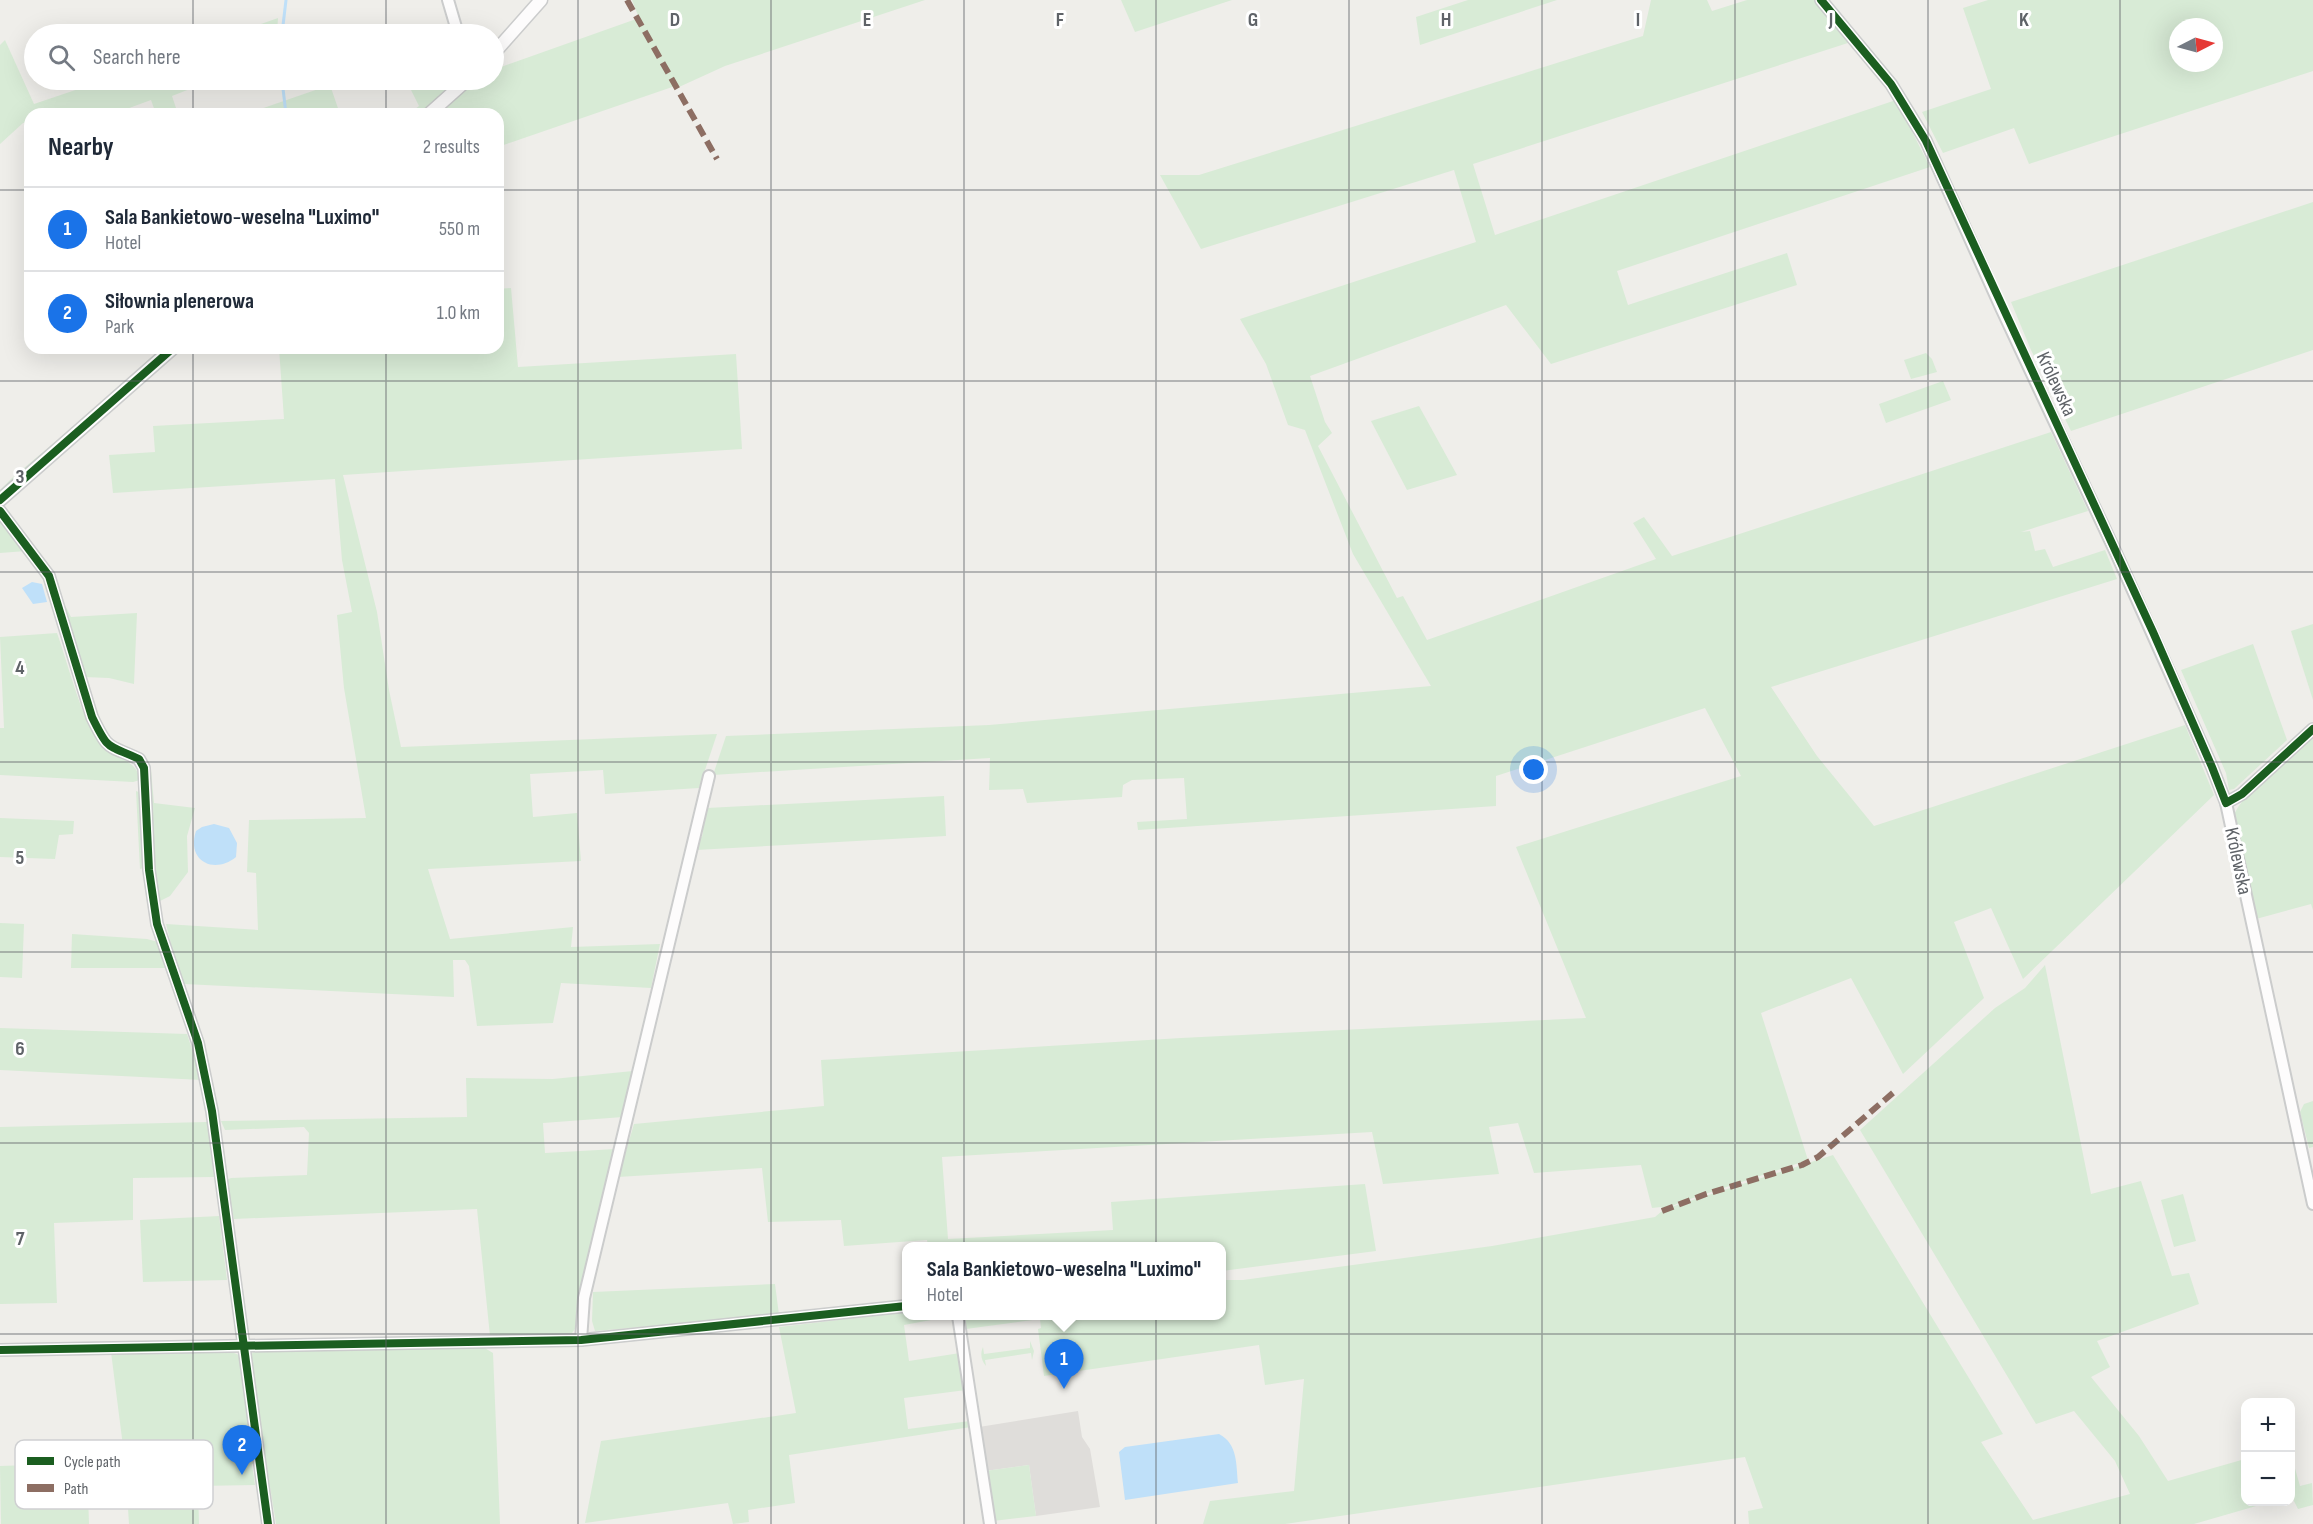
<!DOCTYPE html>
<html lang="en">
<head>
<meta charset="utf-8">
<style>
  body { margin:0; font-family:"Sofia Sans Condensed",sans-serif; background:#f6f6f7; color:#1f2937 }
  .controls { position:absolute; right:18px; bottom:18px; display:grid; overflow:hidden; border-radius:12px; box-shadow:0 6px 24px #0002 }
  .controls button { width:54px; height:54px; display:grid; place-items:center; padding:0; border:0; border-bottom:2px solid #e0e1e3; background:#fff; color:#1f2937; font:30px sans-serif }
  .compass { position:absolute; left:2169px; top:18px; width:54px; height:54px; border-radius:50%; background:#fff; box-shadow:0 6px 24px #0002; rotate:84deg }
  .you { position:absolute; left:1534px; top:770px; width:21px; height:21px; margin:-15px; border:4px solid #fff; border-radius:50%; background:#1a73e8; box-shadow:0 0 0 9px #1a73e833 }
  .badge { display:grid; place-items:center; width:39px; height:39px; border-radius:50%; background:#1a73e8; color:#fff; font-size:20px; font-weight:700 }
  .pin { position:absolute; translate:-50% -50px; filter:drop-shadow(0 2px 3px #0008) }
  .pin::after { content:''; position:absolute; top:32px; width:21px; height:18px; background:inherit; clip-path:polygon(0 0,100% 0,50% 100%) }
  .popup { position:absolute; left:902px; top:1242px; width:324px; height:78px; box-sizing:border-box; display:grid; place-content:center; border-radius:12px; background:#fff; filter:drop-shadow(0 2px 4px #0005); font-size:20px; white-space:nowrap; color:#747a83 }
  .popup b { font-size:22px; color:#1f2937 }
  .popup::after { content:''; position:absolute; left:50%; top:100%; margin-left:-12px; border:12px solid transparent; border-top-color:#fff }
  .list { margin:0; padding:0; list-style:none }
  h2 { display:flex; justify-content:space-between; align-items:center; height:78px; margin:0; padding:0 24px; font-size:26px }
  h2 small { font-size:20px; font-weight:400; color:#747a83 }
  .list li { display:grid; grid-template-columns:39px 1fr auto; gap:18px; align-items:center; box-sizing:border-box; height:84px; padding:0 24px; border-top:2px solid #e0e1e3 }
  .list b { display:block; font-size:22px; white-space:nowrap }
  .list p { margin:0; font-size:20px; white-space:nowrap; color:#747a83 }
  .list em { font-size:20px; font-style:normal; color:#747a83 }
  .icon { flex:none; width:33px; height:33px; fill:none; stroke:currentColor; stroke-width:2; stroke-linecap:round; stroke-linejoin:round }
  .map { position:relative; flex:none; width:2313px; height:1524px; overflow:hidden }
  .search { position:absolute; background:#fff; box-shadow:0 6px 24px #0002; left:24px; top:24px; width:480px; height:66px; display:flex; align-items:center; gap:15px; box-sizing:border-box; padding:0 21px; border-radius:33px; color:#747a83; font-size:22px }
  .panel { position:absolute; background:#fff; box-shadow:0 6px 24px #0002; left:24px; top:108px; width:480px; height:246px; border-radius:18px }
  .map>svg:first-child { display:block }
  .industrial { fill:#dfddda }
  .green { fill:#d8ebd6; fill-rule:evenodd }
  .water { fill:#bfe0f9 }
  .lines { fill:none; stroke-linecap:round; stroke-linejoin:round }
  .stream { stroke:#bfe0f9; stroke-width:3 }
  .minor-casing { stroke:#cbcccc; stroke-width:14 }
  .tertiary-casing { stroke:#cbcccc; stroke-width:15 }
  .minor { stroke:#fdfcfc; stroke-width:10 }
  .tertiary { stroke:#fdfcfc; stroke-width:12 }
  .quiet { stroke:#8d6e63; stroke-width:6; stroke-dasharray:12 6; stroke-linecap:butt }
  .cycleway-casing { stroke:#fff; stroke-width:11 }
  .cycleway { stroke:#1b5e20; stroke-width:8 }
  .grid { fill:none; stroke:#5f6368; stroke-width:1.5; stroke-opacity:0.55 }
  .labels { text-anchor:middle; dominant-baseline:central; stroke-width:6; stroke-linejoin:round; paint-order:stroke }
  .street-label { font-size:20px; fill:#5f6368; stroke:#fff }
  .key { fill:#fff; stroke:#cfd0d2; stroke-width:1.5 }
  .key-label { font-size:16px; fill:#5f6368 }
  .grid-label { font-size:20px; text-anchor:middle; font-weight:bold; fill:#5f6368; stroke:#fff; stroke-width:6; stroke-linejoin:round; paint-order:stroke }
</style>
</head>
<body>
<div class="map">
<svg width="2313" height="1524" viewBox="0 0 2313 1524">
  <rect width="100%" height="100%" fill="#efeeea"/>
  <path class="industrial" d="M1078 1411 1082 1437 1090 1449 1100 1507 1036 1516 1029 1465 985 1471 979 1427Z"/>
  <g class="green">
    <path d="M632 0H925L725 66 679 87 678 85 498 147V114H438C452 100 473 80 494 80L495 69 639 18Z"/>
    <path d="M1121 0H1232L1135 32Z"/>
    <path d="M1468 0H1557L1420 45 1416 17Z"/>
    <path d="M1651 0H1707L1712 11 1747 0H1814L1851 42 1473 164 1495 235 1896 100 1930 167 1617 271 1628 305 1787 253 1797 285 1551 364 1506 305 1310 376 1325 422 1332 433 1318 446 1397 598 1403 596 1427 640 1656 559 1633 523 1644 517 1672 556 2051 432 2088 511 2021 532 2030 531 2035 551 2045 549 2053 567 2105 550 2117 579 1771 687 1817 756 1874 826 2185 725 2214 795 2023 979 1991 908 1954 922 1984 998 1903 1074 1851 978 1761 1013 1808 1160 1681 1202 1668 1208 1833 1155 2003 1434 1981 1442 2033 1520 2130 1494 2115 1461 2074 1411 2036 1424 1860 1130 1995 1008 2025 988 2045 965 2091 1194 2141 1181 2172 1276 2189 1273 2199 1304 2097 1341 2110 1367 2091 1377 2139 1436 2168 1481 2245 1459 2246 1502H2270L2194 1524H1749L1748 1511 1763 1508 1745 1457 1285 1524H1203L1210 1501 1294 1491 1304 1379 1265 1385 1259 1345 1044 1376 1038 1329 1041 1328 1040 1319 966 1329 962 1316H1222V1280H1243L1492 1246 1655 1217 1662 1211 1661 1207 1652 1208 1641 1165 1534 1173 1518 1123 1489 1127 1499 1174 1383 1184 1372 1132 942 1157 948 1239 1113 1230 1111 1202 1365 1184 1376 1251 1222 1271V1246H928L927 1240 844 1246 841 1220 768 1222 762 1168 618 1177 634 1124 824 1106 821 1060 1181 1038 1586 1018 1516 847 1741 776 1705 708 1496 776V806L1138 830 1137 822 1187 819 1184 778 1132 780 1123 785 1122 797 1027 803 1023 789 989 790 990 758 713 775 726 736 989 725 1431 686 1353 554 1305 430 1288 425 1266 364 1240 319 1476 242 1454 170 1201 249 1160 175H1199L1643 36Z"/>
    <path d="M1988 0H2313V71L2029 164 2014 128 1943 153 1922 112 1991 89 1963 8ZM2178 27H2214V63H2178Z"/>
    <path d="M278 18 277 34H233Z"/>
    <path d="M5 40 34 104 105 80H213L172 96 178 114H156L151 100 113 114H30V122L23 123 0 144V45Z"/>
    <path d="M406 80H457L419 114H409L419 106Z"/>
    <path d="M330 85 340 114H246Z"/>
    <path d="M2313 202V350L2071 431 2031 350 2011 302Z"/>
    <path d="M511 288 518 367 736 354 742 449 343 475 377 612 389 690 401 747 717 734 699 788 605 794 603 770 530 774 533 817 577 813 581 861 428 869 450 939 573 927 571 947 660 944 651 988 561 983 553 1023 477 1026 469 966 465 960H453L454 997 184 984 173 952 166 924 258 930 256 873 247 872 249 820 366 818 344 688 337 615 352 612 342 560 335 479 113 493 109 455 155 452 153 426 284 419 279 348H498V289Z"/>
    <path d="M161 348H167L0 494V490L12 478 110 396Z"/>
    <path d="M1926 353 1932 359 1937 372 1911 379 1904 360Z"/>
    <path d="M1943 381 1951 400 1886 423 1879 404Z"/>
    <path d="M1419 406 1457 475 1407 490 1371 421Z"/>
    <path d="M0 522 5 525 26 551 0 553Z"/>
    <path d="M66 607 71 617 137 613 134 684 109 678 84 677 65 612Z"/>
    <path d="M2313 624V700L2291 631Z"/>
    <path d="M57 633C68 664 81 716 98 742 110 760 136 756 140 780L133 782 0 775V728H4L0 637Z"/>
    <path d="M2253 644 2287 740 2234 789 2229 790 2226 773 2181 670Z"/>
    <path d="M2313 736V910L2311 904 2256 919 2233 819C2236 797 2295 752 2313 736Z"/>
    <path d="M148 761 151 770 154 803 195 808 187 836 188 872 170 896 158 902 152 854 145 764Z"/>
    <path d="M136 791 141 793 146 867 140 869Z"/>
    <path d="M944 796 946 836 696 850 698 838 702 837 703 831 700 830 707 808Z"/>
    <path d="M0 818 74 821 73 834 59 835 55 859 0 857Z"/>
    <path d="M0 923 24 924 22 978 0 977Z"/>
    <path d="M72 934 147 939 158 942 165 968H71Z"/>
    <path d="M0 1028 187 1034 202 1080 0 1070Z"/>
    <path d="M633 1071 623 1117 543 1123 545 1153 616 1149 577 1326 572 1333 566 1335 490 1336 477 1209 234 1219 226 1180 231 1178 307 1175 309 1133 304 1127 225 1130 221 1121 467 1117 466 1078 553 1079Z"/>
    <path d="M2313 1101V1147L2309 1148 2300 1112 2304 1104Z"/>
    <path d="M207 1122 214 1177 133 1178V1220L54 1223 57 1303 0 1304V1127Z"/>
    <path d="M2183 1194 2196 1241 2174 1247 2161 1200Z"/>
    <path d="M219 1216 227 1280 143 1282 140 1220Z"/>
    <path d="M775 1284 779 1315 595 1331 592 1321 593 1292Z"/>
    <path d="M906 1312V1316H953L904 1325 909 1361 960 1353 966 1390 904 1398 908 1429 970 1421 971 1427 789 1455 795 1503 748 1510 749 1522 733 1524 728 1503 585 1523 601 1441 796 1413 779 1327Z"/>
    <path d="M1030 1341 1034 1351 1032 1360 1031 1353 985 1360 986 1366C981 1360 980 1354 983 1347L984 1354 1030 1348Z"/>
    <path d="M483 1347 493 1353 500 1524H276L249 1356 255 1351Z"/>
    <path d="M111 1352 234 1353 239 1355 256 1464H252L255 1485 198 1486 199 1524H129L125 1462Z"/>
    <path d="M2290 1451 2300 1486 2312 1483 2313 1505 2298 1509 2291 1495Z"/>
    <path d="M87 1463 89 1524H1L0 1466Z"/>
    <path d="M1029 1465 1036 1516 993 1521 985 1471Z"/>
  </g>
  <g class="water">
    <path d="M32 582 42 584 47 602 33 604 22 588Z"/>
    <path d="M214 824 229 828 237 843 236 857C214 875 186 861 196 831L202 827Z"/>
    <path d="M1219 1434C1238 1444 1236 1464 1238 1483L1125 1500 1119 1452 1125 1447Z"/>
  </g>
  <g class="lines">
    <g class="stream">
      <path d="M282 34 286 0"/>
      <path d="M282 80 286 114"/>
    </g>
    <g class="minor-casing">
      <g id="minor">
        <path d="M448 0 458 34"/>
        <path d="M1821 0 1891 84 1926 141 2002 310 2116 553 2212 767 2226 803 2313 1204"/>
        <path d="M0 511 49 576 92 717C109 752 107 744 139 759L144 768 149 870 157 924 198 1043 212 1111 268 1524"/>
        <path d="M2226 803 2242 794 2313 729"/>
        <path d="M958 1316 990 1524"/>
        <path d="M581 1340 584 1298 709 776"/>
        <path d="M0 1350 581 1340 906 1306"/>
      </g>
    </g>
    <g class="tertiary-casing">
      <g id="tertiary">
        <path d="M494 53 541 0"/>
        <path d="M429 114 467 80"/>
        <path d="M0 500 173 348"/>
      </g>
    </g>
    <use href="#minor" class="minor"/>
    <use href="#tertiary" class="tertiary"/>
    <g class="quiet">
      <path d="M627 0 717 159"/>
      <path d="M1662 1211 1706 1194 1802 1165 1818 1157 1894 1092"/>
    </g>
    <g class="cycleway-casing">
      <g id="cycleway">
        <path d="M1821 0 1891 84 1926 141 2153 632 2212 767 2226 803 2242 794 2313 729"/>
        <path d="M0 500 173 348"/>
        <path d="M0 511 49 576 92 717C109 752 107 744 139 759L144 768 149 870 157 924 198 1043 212 1111 268 1524"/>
        <path d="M0 1350 581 1340 906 1306"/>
      </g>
    </g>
    <use href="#cycleway" class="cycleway"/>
  </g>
  <path class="grid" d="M193 0V34M386 0V34M578 0V1524M771 0V1524M964 0V1524M1156 0V1524M1349 0V1524M1542 0V1524M1735 0V1524M1928 0V1524M2120 0V1524M193 80V114M386 80V114M0 190H30M498 190H2313M193 348V1524M386 348V1524M0 381H2313M0 572H2313M0 762H2313M0 952H2313M0 1143H2313M0 1334H2313"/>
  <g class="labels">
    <g class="street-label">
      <text transform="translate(2056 384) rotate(65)">Królewska</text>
      <text transform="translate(2238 861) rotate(78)">Królewska</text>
    </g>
  </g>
  <rect x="15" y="1440" width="198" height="69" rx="9" class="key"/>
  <rect x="27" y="1457" width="27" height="8" fill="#1b5e20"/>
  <rect x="27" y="1484" width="27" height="8" fill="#8d6e63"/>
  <g class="key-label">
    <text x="64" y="1467">Cycle path</text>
    <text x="64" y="1494">Path</text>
  </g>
  <g class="grid-label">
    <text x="675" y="26">D</text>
    <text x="867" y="26">E</text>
    <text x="1060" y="26">F</text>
    <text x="1253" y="26">G</text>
    <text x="1446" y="26">H</text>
    <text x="1638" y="26">I</text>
    <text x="1831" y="26">J</text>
    <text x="2024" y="26">K</text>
    <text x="20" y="483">3</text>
    <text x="20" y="674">4</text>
    <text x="20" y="864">5</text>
    <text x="20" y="1055">6</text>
    <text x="20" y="1245">7</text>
  </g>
</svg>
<div class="controls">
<button>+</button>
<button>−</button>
</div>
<svg class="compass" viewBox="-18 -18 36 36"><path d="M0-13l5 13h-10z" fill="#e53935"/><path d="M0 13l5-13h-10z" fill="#747a83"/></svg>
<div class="you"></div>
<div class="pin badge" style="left:1064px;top:1389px">1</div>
<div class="popup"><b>Sala Bankietowo-weselna &quot;Luximo&quot;</b>Hotel</div>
<div class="pin badge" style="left:242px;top:1475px">2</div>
<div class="search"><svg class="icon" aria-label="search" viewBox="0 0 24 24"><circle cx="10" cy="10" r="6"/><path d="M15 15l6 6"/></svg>Search here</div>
<section class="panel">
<h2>Nearby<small>2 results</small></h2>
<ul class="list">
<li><span class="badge">1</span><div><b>Sala Bankietowo-weselna &quot;Luximo&quot;</b><p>Hotel</p></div><em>550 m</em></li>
<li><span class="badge">2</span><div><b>Siłownia plenerowa</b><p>Park</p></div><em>1.0 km</em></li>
</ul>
</section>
</div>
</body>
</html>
